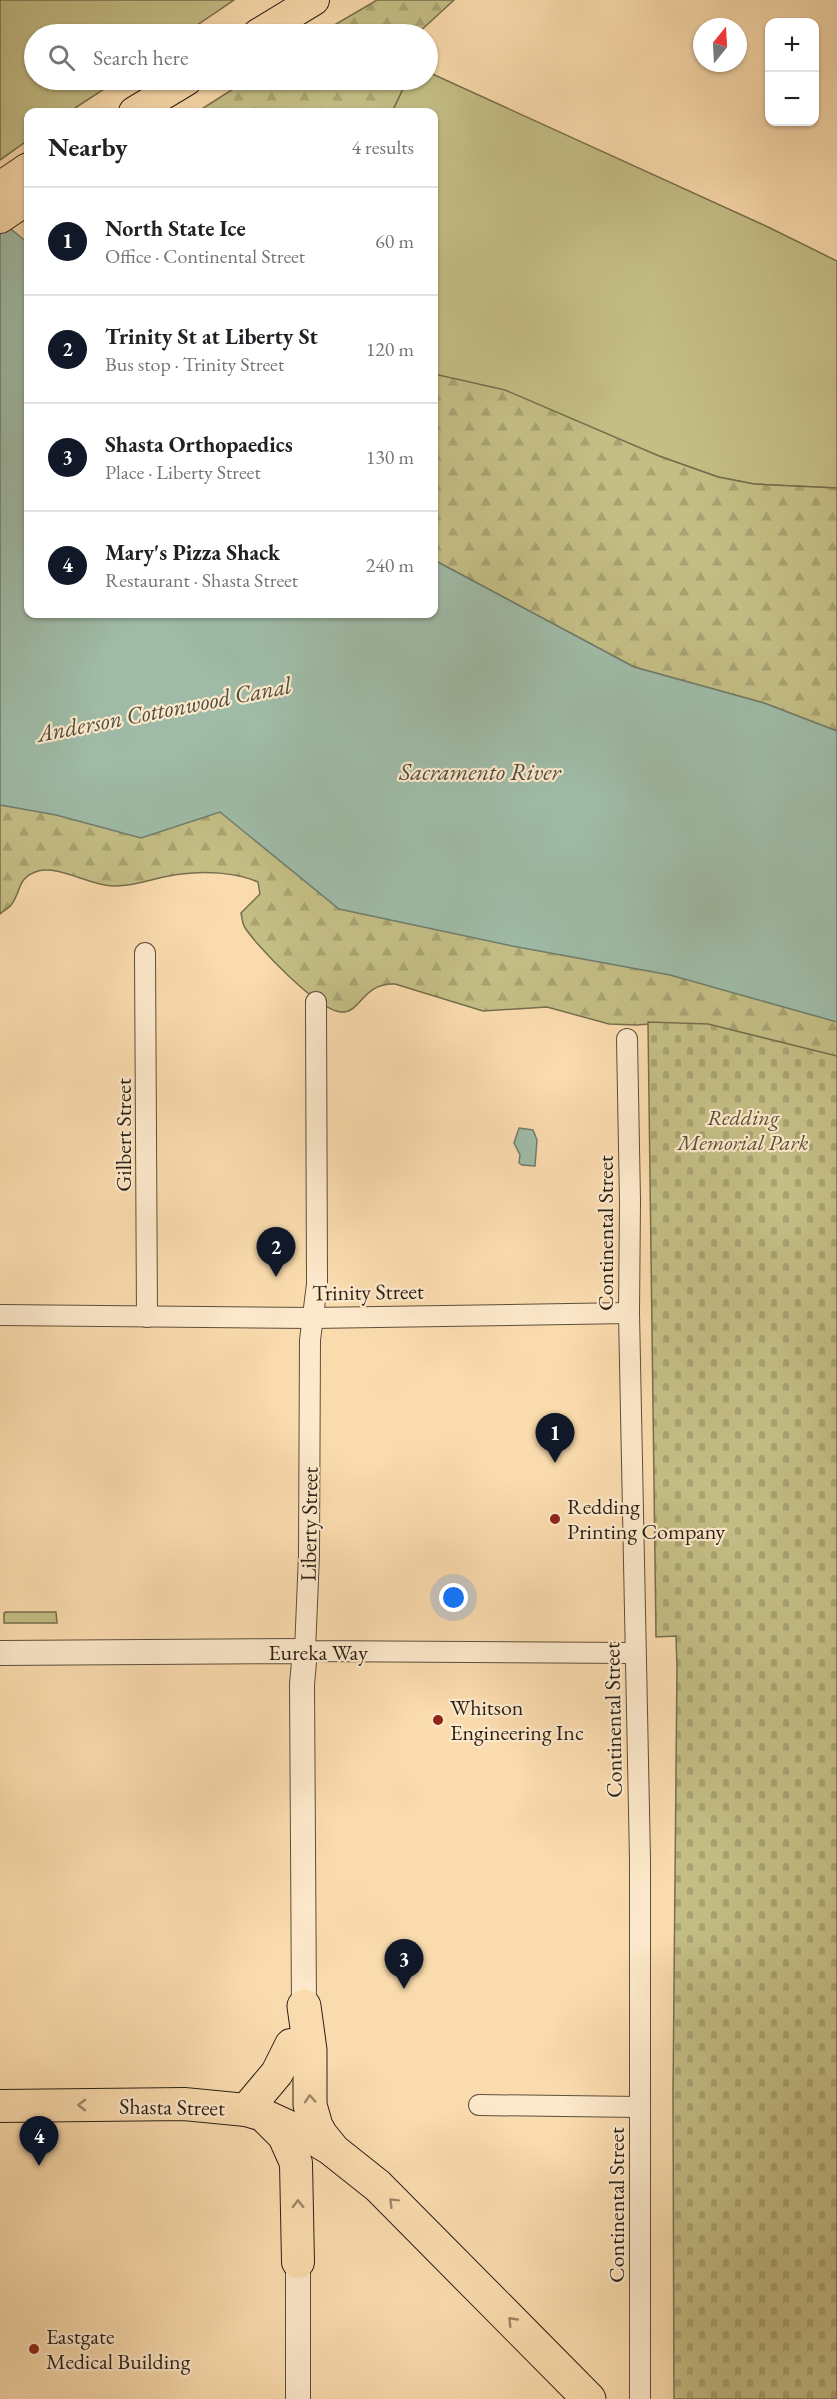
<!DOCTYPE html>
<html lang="en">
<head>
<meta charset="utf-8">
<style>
  body { margin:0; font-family:"EB Garamond",serif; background:#f2f2f2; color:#202124 }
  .controls { position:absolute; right:18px; top:18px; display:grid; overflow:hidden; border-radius:12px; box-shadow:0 2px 4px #0004 }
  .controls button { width:54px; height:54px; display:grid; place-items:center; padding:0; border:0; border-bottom:2px solid #e0e0e0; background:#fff; color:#202124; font:30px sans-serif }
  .compass { position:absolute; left:693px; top:18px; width:54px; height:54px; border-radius:50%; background:#fff; box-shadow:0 2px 4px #0004; rotate:18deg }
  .you { position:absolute; left:454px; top:1598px; width:21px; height:21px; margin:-15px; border:4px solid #fff; border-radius:50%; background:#1a73e8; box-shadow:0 0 0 9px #1a73e833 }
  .badge { display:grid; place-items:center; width:39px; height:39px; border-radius:50%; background:#111827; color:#fff; font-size:20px; font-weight:700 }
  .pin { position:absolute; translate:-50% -50px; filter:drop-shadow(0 2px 3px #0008) }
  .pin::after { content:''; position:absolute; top:32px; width:21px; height:18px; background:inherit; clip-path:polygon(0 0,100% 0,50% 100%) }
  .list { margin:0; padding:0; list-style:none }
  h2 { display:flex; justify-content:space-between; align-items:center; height:78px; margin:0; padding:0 24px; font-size:26px }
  h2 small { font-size:20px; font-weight:400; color:#757577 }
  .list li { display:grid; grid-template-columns:39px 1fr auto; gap:18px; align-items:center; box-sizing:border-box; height:108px; padding:0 24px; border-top:2px solid #e0e0e0 }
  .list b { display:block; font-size:22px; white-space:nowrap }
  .list p { margin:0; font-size:20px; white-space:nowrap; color:#757577 }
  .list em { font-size:20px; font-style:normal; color:#757577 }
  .icon { flex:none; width:33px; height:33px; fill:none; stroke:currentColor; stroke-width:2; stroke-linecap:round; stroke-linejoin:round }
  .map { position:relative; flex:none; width:837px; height:2399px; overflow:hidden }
  .search { position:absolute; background:#fff; box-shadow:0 2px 4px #0004; left:24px; top:24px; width:414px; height:66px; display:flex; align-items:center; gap:15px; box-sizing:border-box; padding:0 21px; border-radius:33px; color:#757577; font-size:22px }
  .panel { position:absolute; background:#fff; box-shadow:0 2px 4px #0004; left:24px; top:108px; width:414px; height:510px; border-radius:12px }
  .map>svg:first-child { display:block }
  .green { fill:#c4be85; stroke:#776e4d; stroke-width:1.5 }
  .forest { fill:url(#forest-firs); stroke:#776e4d; stroke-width:1.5 }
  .cemetery { fill:url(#cemetery-stones); stroke:#776e4d; stroke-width:1.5 }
  .water { fill:#9fbba7; stroke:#707d6d; stroke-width:1.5 }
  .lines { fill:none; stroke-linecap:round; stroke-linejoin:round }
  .minor-casing { stroke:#5e4e3b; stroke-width:22 }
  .tertiary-casing { stroke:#5e4e3b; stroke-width:26 }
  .primary-casing { stroke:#2a1f15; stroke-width:32 }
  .trunk-casing { stroke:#2a1f15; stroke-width:34 }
  .motorway-casing { stroke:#2a1f15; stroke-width:35 }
  .minor { stroke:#fce8ca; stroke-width:20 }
  .tertiary { stroke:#fce8ca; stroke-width:24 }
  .primary { stroke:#fadbad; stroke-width:30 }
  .trunk { stroke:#fadbad; stroke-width:32 }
  .motorway { stroke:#fadbad; stroke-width:33 }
  .oneway { stroke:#9c8669 }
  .poi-dot { fill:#8f2418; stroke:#fce8ca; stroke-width:2 }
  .labels { text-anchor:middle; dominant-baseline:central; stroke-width:4.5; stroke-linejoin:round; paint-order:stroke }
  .park-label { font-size:22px; font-style:italic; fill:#584f37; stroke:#fce8ca }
  .street-label { font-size:22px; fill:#2a1f15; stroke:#fce8ca }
  .poi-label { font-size:22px; fill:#2a1f15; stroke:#fce8ca; text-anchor:start }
  .water-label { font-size:24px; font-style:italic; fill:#4d4e41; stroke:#fce8ca }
</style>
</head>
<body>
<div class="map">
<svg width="837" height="2399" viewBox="0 0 837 2399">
  <defs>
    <pattern id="forest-firs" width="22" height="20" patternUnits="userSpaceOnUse" patternTransform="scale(1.5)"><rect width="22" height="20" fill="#c4be85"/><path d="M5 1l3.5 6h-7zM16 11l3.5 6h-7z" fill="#a9a372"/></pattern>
    <pattern id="cemetery-stones" width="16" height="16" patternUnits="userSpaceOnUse" patternTransform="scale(1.5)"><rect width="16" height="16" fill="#c4be85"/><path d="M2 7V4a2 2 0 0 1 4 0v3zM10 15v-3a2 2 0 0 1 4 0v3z" fill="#a9a372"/></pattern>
  </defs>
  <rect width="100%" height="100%" fill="#fadbad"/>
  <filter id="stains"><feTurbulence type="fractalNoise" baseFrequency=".00333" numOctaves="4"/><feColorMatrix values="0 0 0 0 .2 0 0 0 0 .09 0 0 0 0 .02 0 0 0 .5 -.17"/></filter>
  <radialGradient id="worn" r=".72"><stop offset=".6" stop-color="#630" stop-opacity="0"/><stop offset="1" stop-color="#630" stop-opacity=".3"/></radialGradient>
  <g class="green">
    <path d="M0 0H234L184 34H34V80H118L69 112H28V140L0 160Z"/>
    <path d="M428 72 768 227 837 261V488L754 484 718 477 659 456 605 434 434 374V112H392L407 80H428Z"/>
    <path d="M6 1612H56L57 1623H4V1613Z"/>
  </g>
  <g class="forest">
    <path d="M377 0H454L417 34H319Z"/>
    <path d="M247 80H407L392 112H197Z"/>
    <path d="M434 374 505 390 659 456 718 477 754 484 837 488V731L764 703 634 667 434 560Z"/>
    <path d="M0 794 210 802 837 986V1086L662 1023 637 1025 609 1024 547 1007 483 1011 395 984C361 983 362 1013 341 1012 319 1011 255 945 244 926 242 922 242 917 241 913L260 894 258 882C235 872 205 871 181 874 158 876 137 887 113 886 91 886 58 865 38 871 16 878 22 891 11 905 9 908 3 911 0 914Z"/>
  </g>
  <path class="cemetery" d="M648 1022 708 1024 837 1056V2399H674L673 2092 677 1667 676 1636 656 1637Z"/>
  <g class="water">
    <path d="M0 220 28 243V614H434V560L634 667 764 703 837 731V1022L670 975 512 946 339 909 220 812 141 838 56 815 0 805Z"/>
    <path d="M519 1128 533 1130 537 1140 535 1166 522 1165 519 1163 520 1155 514 1143Z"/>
  </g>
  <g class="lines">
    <g class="minor-casing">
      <g id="minor">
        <path d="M145 953 147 1317"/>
        <path d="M316 1002 317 1284 310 1340 309 1555 305 1651 635 1653"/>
        <path d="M627 1039 630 1201 629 1313 640 1860V2399"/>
        <path d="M0 1315 312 1318 629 1313"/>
        <path d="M479 2105 639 2107"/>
      </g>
    </g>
    <g class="tertiary-casing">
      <g id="tertiary">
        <path d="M0 1653 305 1651 302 1684 304 2006"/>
        <path d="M298 2399V2262"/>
      </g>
    </g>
    <g class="primary-casing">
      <g id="primary">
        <path d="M258 34 314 0"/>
        <path d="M134 112 187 80"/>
        <path d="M0 187 28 168"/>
        <path d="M0 218 28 199"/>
      </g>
    </g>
    <g class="trunk-casing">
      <g id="trunk">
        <path d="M0 2106 184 2104 246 2110 263 2115 309 2136 334 2151"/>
        <path d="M246 2110 277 2073 291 2045"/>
        <path d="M268 2120 284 2136 296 2163 298 2262"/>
      </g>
    </g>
    <g class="motorway-casing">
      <path id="motorway" d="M304 2006 310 2050V2105L316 2126 321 2135 334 2151 378 2186 589 2399"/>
    </g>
    <use href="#minor" class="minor"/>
    <use href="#tertiary" class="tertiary"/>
    <use href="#primary" class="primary"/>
    <use href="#trunk" class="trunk"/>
    <use href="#motorway" class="motorway"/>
  </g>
  <defs><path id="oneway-chevron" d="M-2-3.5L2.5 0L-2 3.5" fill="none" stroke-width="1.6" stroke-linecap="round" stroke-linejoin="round" transform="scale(1.5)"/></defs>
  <g class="oneway">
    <use href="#oneway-chevron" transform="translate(310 2099) rotate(-94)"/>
    <use href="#oneway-chevron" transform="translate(82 2105) rotate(180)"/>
    <use href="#oneway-chevron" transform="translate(393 2202) rotate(-135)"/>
    <use href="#oneway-chevron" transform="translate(298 2204) rotate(-91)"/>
    <use href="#oneway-chevron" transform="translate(512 2321) rotate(-134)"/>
  </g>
  <g class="poi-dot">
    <circle cx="555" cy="1519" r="6"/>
    <circle cx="438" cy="1720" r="6"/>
    <circle cx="34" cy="2349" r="6"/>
  </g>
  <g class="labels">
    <g class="park-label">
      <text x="743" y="1117">Redding<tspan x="743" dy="25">Memorial Park</tspan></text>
    </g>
    <g class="street-label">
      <text transform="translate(123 1135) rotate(-90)">Gilbert Street</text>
      <text transform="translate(605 1233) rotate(-90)">Continental Street</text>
      <text transform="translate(368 1292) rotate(-1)">Trinity Street</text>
      <text transform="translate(309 1524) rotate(-89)">Liberty Street</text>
      <text x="318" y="1652">Eureka Way</text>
      <text transform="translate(613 1720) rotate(-91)">Continental Street</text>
      <text transform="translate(172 2107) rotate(1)">Shasta Street</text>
      <text transform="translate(616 2205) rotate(-90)">Continental Street</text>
    </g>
    <g class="poi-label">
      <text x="567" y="1506">Redding<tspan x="567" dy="25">Printing Company</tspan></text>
      <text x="450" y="1707">Whitson<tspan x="450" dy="25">Engineering Inc</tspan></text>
      <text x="46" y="2336">Eastgate<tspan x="46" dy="25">Medical Building</tspan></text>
    </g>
    <g class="water-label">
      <text transform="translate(164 709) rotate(-11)">Anderson Cottonwood Canal</text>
      <text x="480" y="771">Sacramento River</text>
    </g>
  </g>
  <rect width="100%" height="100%" filter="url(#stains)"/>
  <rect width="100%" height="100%" fill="url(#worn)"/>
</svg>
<div class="controls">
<button>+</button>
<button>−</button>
</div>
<svg class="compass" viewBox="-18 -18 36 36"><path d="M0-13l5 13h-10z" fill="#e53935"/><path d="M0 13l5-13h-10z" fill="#757577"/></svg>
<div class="you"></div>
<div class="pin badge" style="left:555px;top:1463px">1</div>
<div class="pin badge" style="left:276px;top:1277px">2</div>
<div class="pin badge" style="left:404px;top:1989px">3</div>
<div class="pin badge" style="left:39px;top:2166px">4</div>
<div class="search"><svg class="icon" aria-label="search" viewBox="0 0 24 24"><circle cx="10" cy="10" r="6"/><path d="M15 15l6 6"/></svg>Search here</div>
<section class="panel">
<h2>Nearby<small>4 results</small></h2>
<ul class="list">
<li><span class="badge">1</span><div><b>North State Ice</b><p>Office · Continental Street</p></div><em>60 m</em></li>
<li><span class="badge">2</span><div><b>Trinity St at Liberty St</b><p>Bus stop · Trinity Street</p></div><em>120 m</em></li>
<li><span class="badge">3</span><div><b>Shasta Orthopaedics</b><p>Place · Liberty Street</p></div><em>130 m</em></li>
<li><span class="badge">4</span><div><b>Mary's Pizza Shack</b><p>Restaurant · Shasta Street</p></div><em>240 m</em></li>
</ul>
</section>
</div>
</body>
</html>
